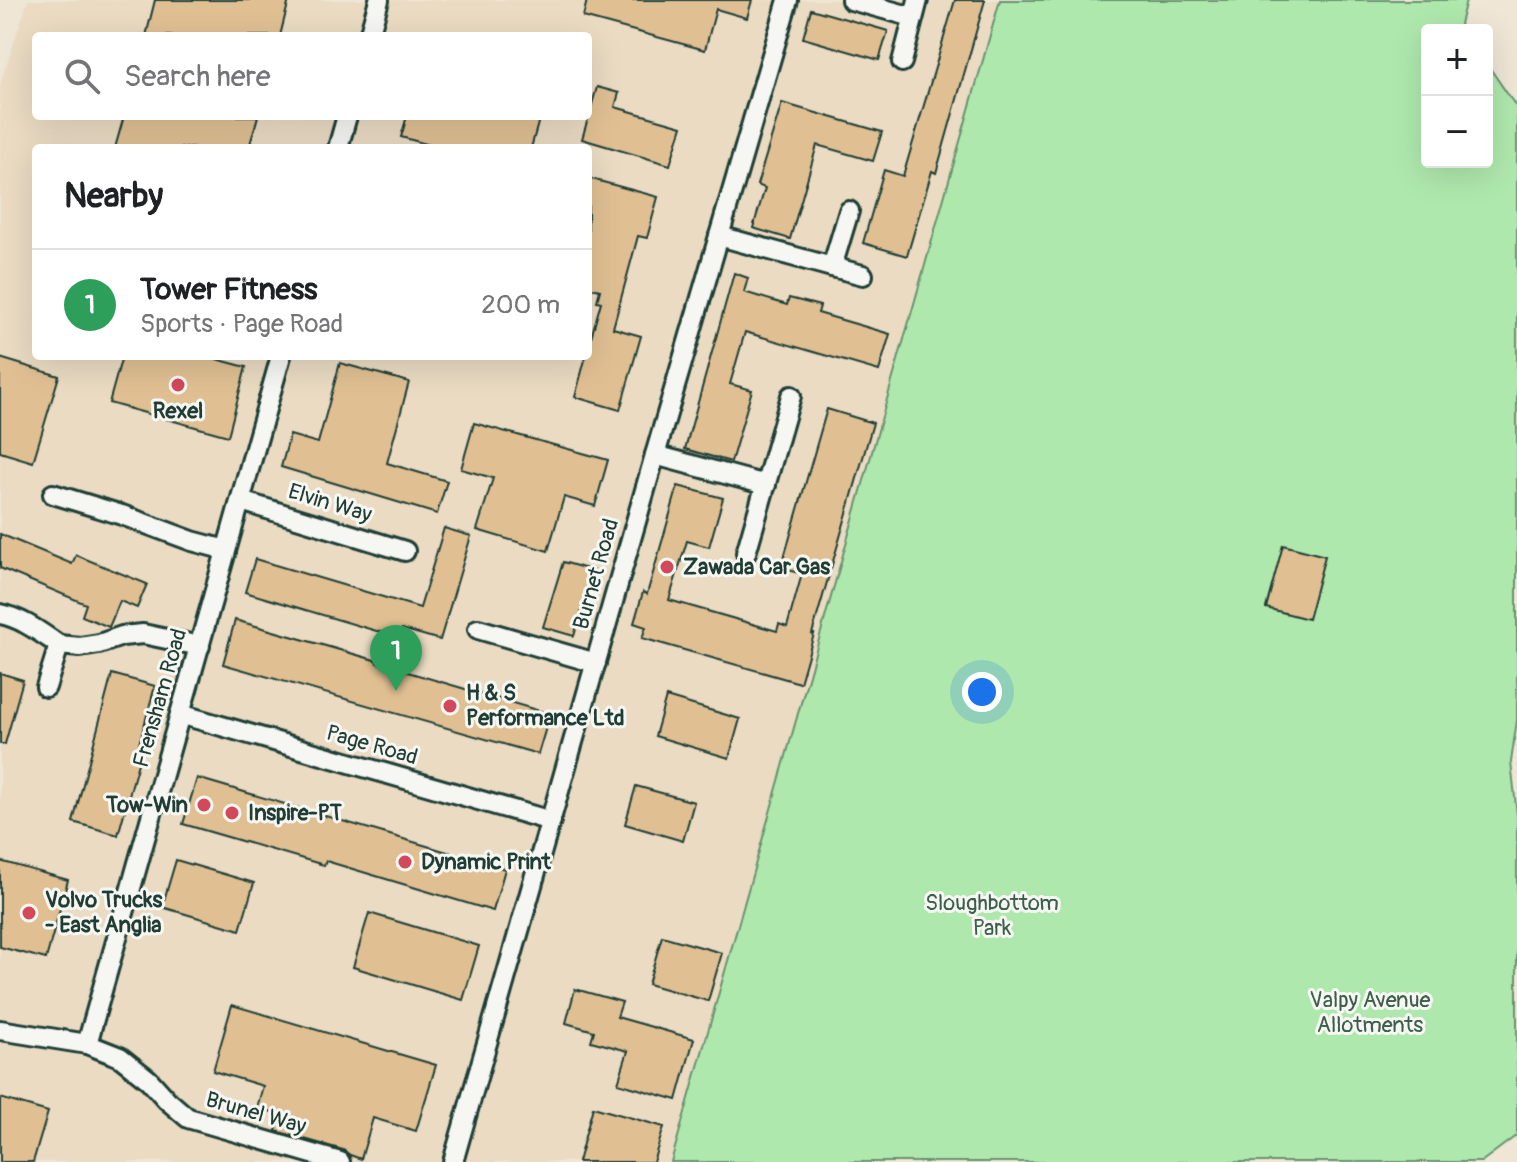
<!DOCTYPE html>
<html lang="en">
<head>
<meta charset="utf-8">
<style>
  body { margin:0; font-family:Pangolin,sans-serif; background:#f6f6f6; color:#202124 }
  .controls { position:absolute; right:24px; top:24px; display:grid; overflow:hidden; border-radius:8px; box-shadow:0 8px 32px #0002 }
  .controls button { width:72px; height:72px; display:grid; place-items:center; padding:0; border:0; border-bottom:2px solid #e0e0e0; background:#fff; color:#202124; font:40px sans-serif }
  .you { position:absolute; left:982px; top:692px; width:28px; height:28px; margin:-20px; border:6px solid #fff; border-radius:50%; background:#1a73e8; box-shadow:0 0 0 12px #1a73e833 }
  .badge { display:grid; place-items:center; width:52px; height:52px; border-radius:50%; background:#d1495b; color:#fff; font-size:26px; font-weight:700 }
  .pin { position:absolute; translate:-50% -66px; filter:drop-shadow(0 2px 4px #0008) }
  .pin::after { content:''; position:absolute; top:42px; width:28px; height:24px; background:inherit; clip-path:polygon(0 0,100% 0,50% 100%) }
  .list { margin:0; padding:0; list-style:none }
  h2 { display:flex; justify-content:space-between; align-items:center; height:104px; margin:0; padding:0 32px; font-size:34px }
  h2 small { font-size:26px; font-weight:400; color:#757577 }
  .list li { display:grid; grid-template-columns:52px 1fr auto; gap:24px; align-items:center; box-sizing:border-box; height:112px; padding:0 32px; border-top:2px solid #e0e0e0 }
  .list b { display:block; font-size:30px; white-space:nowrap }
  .list p { margin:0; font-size:26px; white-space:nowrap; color:#757577 }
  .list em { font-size:26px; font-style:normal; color:#757577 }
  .icon { flex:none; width:44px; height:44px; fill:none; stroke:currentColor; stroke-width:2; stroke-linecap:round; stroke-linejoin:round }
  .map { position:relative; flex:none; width:1517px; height:1162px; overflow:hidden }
  .search { position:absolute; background:#fff; box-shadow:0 8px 32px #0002; left:32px; top:32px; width:560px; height:88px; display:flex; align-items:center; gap:20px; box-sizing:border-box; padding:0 28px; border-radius:8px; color:#757577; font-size:30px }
  .panel { position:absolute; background:#fff; box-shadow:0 8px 32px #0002; left:32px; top:144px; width:560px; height:216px; border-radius:8px }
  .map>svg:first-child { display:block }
  .built { fill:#eadbc2; fill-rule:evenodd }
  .green { fill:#afe8ad; stroke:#679270; stroke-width:2 }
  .building { fill:#e0c093; stroke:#1f3d34; stroke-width:2 }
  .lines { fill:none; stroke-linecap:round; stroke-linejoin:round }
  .minor-casing { stroke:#1f3d34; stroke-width:24 }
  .minor { stroke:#f6f6f2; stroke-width:18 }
  .poi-dot { fill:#d1495b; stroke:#f6f6f2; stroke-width:3 }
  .labels { text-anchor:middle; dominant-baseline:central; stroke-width:6; stroke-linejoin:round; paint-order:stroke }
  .poi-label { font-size:22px; font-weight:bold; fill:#1f3d34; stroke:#f6f6f2; text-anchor:start }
  .street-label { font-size:22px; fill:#1f3d34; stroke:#f6f6f2 }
  .park-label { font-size:22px; fill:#3c5f4c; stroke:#f6f6f2 }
</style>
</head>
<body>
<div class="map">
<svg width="1517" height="1162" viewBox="0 0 1517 1162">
  <rect width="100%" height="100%" fill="#efe6d6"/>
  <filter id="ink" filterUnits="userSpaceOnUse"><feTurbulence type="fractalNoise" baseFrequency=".0125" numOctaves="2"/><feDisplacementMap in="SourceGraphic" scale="16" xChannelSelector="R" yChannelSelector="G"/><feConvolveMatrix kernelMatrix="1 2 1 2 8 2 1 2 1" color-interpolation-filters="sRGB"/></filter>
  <g filter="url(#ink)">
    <path class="built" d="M28 0H1000L671 1162H0V85ZM36 36H588V116H36ZM36 148H588V356H36Z"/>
    <path class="green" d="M1000 0H1466L1460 24 1463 30H1427V162H1487V64L1517 108V720L1511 762 1517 815V1135L1481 1162H671Z"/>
    <g class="building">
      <path d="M155 0H289L280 36H146Z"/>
      <path d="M587 0H752L747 18 716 9 705 50 583 17Z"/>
      <path d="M955 0H985L936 173 932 171 907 256 863 243 884 170 903 176Z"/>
      <path d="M811 9 888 31 879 60 803 38Z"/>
      <path d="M597 87 619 93 615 107 682 126 670 165 582 139Z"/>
      <path d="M782 103 882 132 873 161 817 145 790 239 753 228 765 188 757 185Z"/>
      <path d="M124 116H258L249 148H115Z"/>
      <path d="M407 116H540L531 148H441L401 137Z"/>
      <path d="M588 178 658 197 647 238 638 236 613 328 641 336 620 410 575 397 586 356H588V348L601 302 597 301 600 290 588 287Z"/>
      <path d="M734 273 748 278 744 292 787 305 789 298 820 306 818 313 890 334 879 371 745 332 730 384 752 390 731 462 685 449Z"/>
      <path d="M122 356H205L246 367 228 436 109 403Z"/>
      <path d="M0 358 59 376 33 462 0 452Z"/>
      <path d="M340 363 409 382 387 463 447 481 437 514 281 467 290 435 318 443Z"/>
      <path d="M827 409 873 423 812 634H814L800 683 642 638 646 627 634 623 643 592 647 594 678 486 723 498 709 547 687 541 669 600 777 631 779 624 787 627 802 574 781 568Z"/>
      <path d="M474 423 608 460 595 506 564 497 548 551 477 530 493 478 461 469Z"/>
      <path d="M444 528 471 536 440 640 402 629 400 638 245 592 255 559 420 608Z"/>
      <path d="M0 534 72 564 76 555 147 584 137 608 120 601 109 627 82 616 86 604 0 568Z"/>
      <path d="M1283 545 1325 556 1308 619 1266 608Z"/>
      <path d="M563 562 594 571 574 636 543 627Z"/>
      <path d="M235 620 378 661 377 663 550 714 538 754 223 664Z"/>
      <path d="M0 673 23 680 5 744H0Z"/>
      <path d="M112 674 155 686 136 755 140 756 118 835 73 822Z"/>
      <path d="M666 697 740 719 729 758 655 736Z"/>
      <path d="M197 778 505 869 493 911 326 861 324 865 183 824Z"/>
      <path d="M636 786 694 802 683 841 625 824Z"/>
      <path d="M176 860 254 883 240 930 162 907Z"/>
      <path d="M0 861 68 880 46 959 0 947Z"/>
      <path d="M369 913 479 946 463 1000 353 967Z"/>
      <path d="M662 936 722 953 708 1001 648 984Z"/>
      <path d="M575 989 622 1002 617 1017 694 1039 677 1100 618 1083 628 1051 591 1041 594 1031 566 1023Z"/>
      <path d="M232 1005 436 1065 416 1131 373 1118 361 1159 350 1155 343 1150 276 1131 281 1114 257 1108 263 1086 213 1071Z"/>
      <path d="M0 1098 48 1112 33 1162H0Z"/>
      <path d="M593 1107 664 1127 653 1162H578Z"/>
    </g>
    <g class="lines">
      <g class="minor-casing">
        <g id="minor">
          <path d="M851 0 913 17"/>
          <path d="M369 36 379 0"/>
          <path d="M902 62 918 0"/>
          <path d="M338 148 347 116"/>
          <path d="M719 236 832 267 849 211"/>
          <path d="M832 267 863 275"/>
          <path d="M655 455 766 485"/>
          <path d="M53 494 122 515 192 541 226 550"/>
          <path d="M241 501 405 551"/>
          <path d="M746 553 791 396"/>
          <path d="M0 614C22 618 41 633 59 645"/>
          <path d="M478 629 596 663"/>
          <path d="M46 687 59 645 80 647 99 644 122 636 143 634 200 646"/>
          <path d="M180 714 551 821"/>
          <path d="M0 1030 87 1044 120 1057 149 1080 167 1100 188 1118 340 1162"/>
          <path d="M87 1044 281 356"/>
          <path d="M453 1162 655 455 788 0"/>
        </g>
      </g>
      <use href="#minor" class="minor"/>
    </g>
  </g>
  <g class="poi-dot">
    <circle cx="178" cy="385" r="8"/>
    <circle cx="667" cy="567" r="8"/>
    <circle cx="450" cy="706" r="8"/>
    <circle cx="204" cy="805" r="8"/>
    <circle cx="232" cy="813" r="8"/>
    <circle cx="405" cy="862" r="8"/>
    <circle cx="29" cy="913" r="8"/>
  </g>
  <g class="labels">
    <g class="poi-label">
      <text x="178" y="411" text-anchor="middle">Rexel</text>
      <text x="683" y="567">Zawada Car Gas</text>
      <text x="466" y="693">H &amp; S<tspan x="466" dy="25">Performance Ltd</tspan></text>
      <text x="188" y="805" text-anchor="end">Tow-Win</text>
      <text x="248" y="813">Inspire-PT</text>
      <text x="421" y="862">Dynamic Print</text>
      <text x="45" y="900">Volvo Trucks<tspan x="45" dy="25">- East Anglia</tspan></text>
    </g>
    <g class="street-label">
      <text transform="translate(330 503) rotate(17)">Elvin Way</text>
      <text transform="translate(596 574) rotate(-74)">Burnet Road</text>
      <text transform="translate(160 698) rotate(-74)">Frensham Road</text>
      <text transform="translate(372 745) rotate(16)">Page Road</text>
      <text transform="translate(256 1113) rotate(16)">Brunel Way</text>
    </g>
    <g class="park-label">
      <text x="992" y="903">Sloughbottom<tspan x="992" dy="25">Park</tspan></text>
      <text x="1370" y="1000">Valpy Avenue<tspan x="1370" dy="25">Allotments</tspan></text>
    </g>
  </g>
</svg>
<div class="controls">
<button>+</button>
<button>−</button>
</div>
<div class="you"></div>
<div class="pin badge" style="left:396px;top:691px;background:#2e9e5b">1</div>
<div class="search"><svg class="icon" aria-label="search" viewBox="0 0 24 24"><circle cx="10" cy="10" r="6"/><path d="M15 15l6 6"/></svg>Search here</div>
<section class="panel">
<h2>Nearby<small></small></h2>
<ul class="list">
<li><span class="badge" style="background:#2e9e5b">1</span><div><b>Tower Fitness</b><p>Sports · Page Road</p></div><em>200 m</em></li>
</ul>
</section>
</div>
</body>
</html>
